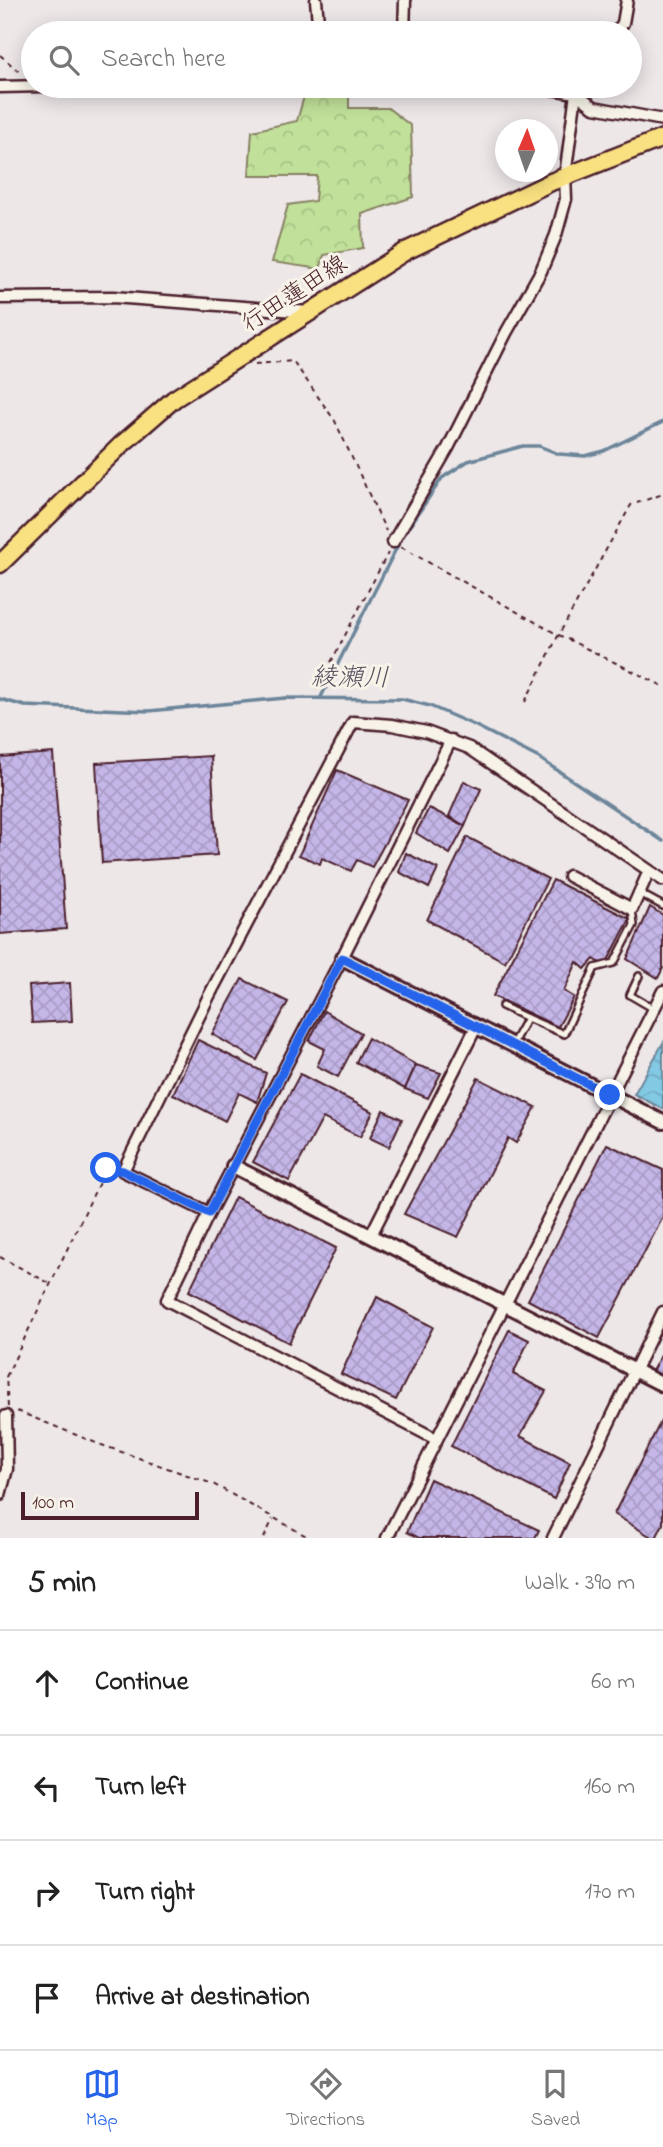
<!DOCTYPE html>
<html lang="en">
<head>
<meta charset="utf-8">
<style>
  body { margin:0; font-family:"Indie Flower","Klee One",sans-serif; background:#f2f2f2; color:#222 }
  .compass { position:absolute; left:495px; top:119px; width:63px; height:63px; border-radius:50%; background:#fff; box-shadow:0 4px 18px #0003; rotate:2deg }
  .scale { position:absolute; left:21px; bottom:18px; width:178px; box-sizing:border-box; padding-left:7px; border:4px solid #4a1f2b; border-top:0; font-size:19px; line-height:24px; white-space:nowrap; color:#4a1f2b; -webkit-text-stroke:5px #f7f3e8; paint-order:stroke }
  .stop { position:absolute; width:21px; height:21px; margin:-16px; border:5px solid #2563eb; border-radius:50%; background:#fff }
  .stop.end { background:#2563eb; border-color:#fff; box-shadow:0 2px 7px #0008 }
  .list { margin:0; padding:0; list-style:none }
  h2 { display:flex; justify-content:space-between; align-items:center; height:91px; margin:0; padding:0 28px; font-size:30px }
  h2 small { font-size:23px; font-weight:400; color:#767676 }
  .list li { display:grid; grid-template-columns:46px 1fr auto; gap:21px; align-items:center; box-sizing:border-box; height:105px; padding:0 28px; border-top:2px solid #e0e0e0 }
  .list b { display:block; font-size:26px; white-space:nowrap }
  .list em { font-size:23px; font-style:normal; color:#767676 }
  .icon { flex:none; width:38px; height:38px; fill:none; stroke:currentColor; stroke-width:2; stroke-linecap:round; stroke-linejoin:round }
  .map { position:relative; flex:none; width:663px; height:1538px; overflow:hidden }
  .search { position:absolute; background:#fff; box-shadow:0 4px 18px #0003; left:21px; right:21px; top:21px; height:77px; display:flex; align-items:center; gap:18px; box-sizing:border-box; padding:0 24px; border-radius:38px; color:#767676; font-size:26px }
  .sheet { height:511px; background:#fff }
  nav { display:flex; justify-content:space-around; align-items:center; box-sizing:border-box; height:98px; border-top:2px solid #e0e0e0; background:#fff; font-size:19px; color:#767676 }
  nav a { display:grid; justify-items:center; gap:4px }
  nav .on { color:#2563eb }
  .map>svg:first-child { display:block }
  .forest { fill:url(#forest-crowns); stroke:#868062; stroke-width:2 }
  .water { fill:url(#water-waves); stroke:#6c8599; stroke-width:2 }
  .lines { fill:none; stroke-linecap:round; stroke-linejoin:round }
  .stream { stroke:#6c8599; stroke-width:3.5 }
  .building { fill:url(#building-cross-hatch); stroke:#4a1f2b; stroke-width:2 }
  .service-casing { stroke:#4a1f2b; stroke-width:10 }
  .minor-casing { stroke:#4a1f2b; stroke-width:15 }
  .tertiary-casing { stroke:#4a1f2b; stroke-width:18 }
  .primary-casing { stroke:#4a1f2b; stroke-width:21 }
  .path { stroke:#4a1f2b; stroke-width:2; stroke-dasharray:5 5; stroke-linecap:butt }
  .service { stroke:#f7f3e8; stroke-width:5 }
  .minor { stroke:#f7f3e8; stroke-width:10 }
  .tertiary { stroke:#f7f3e8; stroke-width:12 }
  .primary { stroke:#f9e181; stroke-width:16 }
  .route { stroke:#2563eb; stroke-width:9 }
  .labels { text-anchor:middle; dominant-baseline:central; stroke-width:6; stroke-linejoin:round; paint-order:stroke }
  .street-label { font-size:24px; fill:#4a1f2b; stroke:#f7f3e8 }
  .water-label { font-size:26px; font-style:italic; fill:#5b5262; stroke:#f7f3e8 }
</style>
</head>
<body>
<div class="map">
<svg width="663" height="1538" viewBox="0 0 663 1538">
  <defs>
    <pattern id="forest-crowns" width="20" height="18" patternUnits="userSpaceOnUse" patternTransform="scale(1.75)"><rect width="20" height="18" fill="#c1e19a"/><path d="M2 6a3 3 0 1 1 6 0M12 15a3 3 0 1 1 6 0" fill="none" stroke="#a7c185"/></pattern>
    <pattern id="water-waves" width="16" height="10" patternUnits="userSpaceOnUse" patternTransform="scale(1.75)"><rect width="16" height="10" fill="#82c9e3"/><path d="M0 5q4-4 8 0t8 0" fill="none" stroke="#72acc3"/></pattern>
    <pattern id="building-cross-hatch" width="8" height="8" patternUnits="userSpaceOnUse" patternTransform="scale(1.75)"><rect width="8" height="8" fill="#c4b6e7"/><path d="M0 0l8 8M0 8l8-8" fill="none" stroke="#aa9cc6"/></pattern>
  </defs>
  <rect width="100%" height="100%" fill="#ede7e8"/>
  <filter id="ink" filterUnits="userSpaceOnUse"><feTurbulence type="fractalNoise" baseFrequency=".0143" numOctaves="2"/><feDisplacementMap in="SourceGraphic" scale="14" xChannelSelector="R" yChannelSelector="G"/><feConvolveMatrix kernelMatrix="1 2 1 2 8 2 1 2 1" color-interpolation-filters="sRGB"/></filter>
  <g filter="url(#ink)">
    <path class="forest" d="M307 86H349V108H388L411 126 413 197 362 214 363 248 324 255 320 269 272 262 288 205 315 201 317 176H249L252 131 297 121Z"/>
    <path class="water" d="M663 1043V1109L634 1094Z"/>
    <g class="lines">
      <g class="stream">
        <path d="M321 697 401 539 442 478 468 461 523 446H539L559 454 585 456 604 451 663 422"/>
        <path d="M0 699 25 706 149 711 285 698 402 699 430 706 476 726 539 758 663 841"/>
      </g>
    </g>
    <g class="building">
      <path d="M53 753 66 929 0 934V757Z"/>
      <path d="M211 756 217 855 102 863 96 763Z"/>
      <path d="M337 770 408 800 372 867 357 860 351 871 322 858 320 864 299 855Z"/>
      <path d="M464 781 481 789 465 826 449 816Z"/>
      <path d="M429 808 465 826 450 854 416 833Z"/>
      <path d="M467 837 548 879 505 962 427 920Z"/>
      <path d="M406 853 438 869 429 888 399 872Z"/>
      <path d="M553 880 630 919 605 966 594 959 585 969 577 962 564 991 574 997 558 1027 493 996Z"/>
      <path d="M650 907 663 915V968L658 978 627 959Z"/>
      <path d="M242 979 288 1002 257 1060 212 1034Z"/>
      <path d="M70 983 72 1021 32 1023 29 986Z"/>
      <path d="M324 1011 361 1033 338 1077 317 1066 325 1049 309 1041Z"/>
      <path d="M368 1038 416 1065 405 1089 356 1062Z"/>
      <path d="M198 1040 266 1073 257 1102 239 1093 225 1121 173 1094Z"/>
      <path d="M416 1065 441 1073 428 1098 405 1089Z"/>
      <path d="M300 1074 373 1112 360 1137 323 1118 289 1181 253 1162Z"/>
      <path d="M478 1078 536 1107 516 1143 508 1138 458 1237 404 1214Z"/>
      <path d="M383 1110 402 1119 389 1147 370 1138Z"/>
      <path d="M607 1144 663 1170V1217L599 1338 528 1300Z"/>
      <path d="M235 1197 336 1248 289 1343 189 1291Z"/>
      <path d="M377 1297 433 1327 396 1400 341 1374Z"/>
      <path d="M509 1330 529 1340 513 1374 546 1391 520 1436 570 1462 554 1499 451 1446Z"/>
      <path d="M663 1351V1376L652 1371Z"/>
      <path d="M661 1421H663V1524L656 1538H653L614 1514Z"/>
      <path d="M430 1479 539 1530 535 1538H419L407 1532Z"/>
    </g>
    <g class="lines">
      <g class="service-casing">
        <g id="service">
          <path d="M639 893 663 906"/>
          <path d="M639 976 630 995 654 1009"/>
          <path d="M502 1006 527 1018"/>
          <path d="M513 1043 527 1018 564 1034 595 968 614 963 634 925 632 909"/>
        </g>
      </g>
      <g class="minor-casing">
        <g id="minor">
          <path d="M316 0 319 33"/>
          <path d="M404 33 405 0"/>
          <path d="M616 33 623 23 627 0"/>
          <path d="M532 86 576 93 594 107 663 120"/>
          <path d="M0 87 44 86"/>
          <path d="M0 298 113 297 309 312"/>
          <path d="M393 542 448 448 506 333 541 271 556 235 566 199 565 176 576 93 581 86"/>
          <path d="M569 876 632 909 649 871"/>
          <path d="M209 1213 123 1171 209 996 353 722 392 725 426 732 469 748 663 880"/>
          <path d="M371 1235 476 1027"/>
          <path d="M436 1439 167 1300 209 1213 342 958 451 740"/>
          <path d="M0 1495 7 1469 6 1416"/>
          <path d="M387 1538 663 991"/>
          <path d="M553 1538 663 1312"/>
        </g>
      </g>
      <g class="tertiary-casing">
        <g id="tertiary">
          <path d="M342 958 663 1122"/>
          <path d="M233 1166 663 1385"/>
        </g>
      </g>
      <g class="primary-casing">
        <path id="primary" d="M0 564 121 445 174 399 406 251 551 182 663 138"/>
      </g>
      <g class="path">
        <path d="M0 55 22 74"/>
        <path d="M255 364 293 361 335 421 386 531"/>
        <path d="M401 547 555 633 663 686"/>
        <path d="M317 689 388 553"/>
        <path d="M525 702 557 638 631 505 663 494"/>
        <path d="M0 1257 49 1283"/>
        <path d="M8 1407 6 1377 106 1168 111 1169"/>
        <path d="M17 1411 96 1443 213 1484 310 1538"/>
        <path d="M264 1538 273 1519"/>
      </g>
      <use href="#service" class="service"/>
      <use href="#minor" class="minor"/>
      <use href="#tertiary" class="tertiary"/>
      <use href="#primary" class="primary"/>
    </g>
  </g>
  <g class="lines" filter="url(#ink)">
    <path class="route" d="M106 1168 123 1171 209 1213 342 958 610 1095"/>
  </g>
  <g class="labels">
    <g class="street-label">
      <text transform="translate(295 295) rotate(-33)">行田蓮田線</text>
    </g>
    <g class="water-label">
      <text transform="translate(350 679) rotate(1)">綾瀬川</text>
    </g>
  </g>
</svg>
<svg class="compass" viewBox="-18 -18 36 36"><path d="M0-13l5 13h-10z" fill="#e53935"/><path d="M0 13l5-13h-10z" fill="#767676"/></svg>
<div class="scale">100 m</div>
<div class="stop" style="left:106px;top:1168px"></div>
<div class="stop end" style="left:610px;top:1095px"></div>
<div class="search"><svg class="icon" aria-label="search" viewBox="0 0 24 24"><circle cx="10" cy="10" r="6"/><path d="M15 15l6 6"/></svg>Search here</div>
</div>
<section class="sheet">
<h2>5 min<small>Walk · 390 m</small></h2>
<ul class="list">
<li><svg class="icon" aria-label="ahead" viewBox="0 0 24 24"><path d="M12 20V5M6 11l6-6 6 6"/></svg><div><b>Continue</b></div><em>60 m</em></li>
<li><svg class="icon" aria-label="left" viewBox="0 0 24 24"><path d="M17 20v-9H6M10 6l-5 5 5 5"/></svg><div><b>Turn left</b></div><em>160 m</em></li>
<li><svg class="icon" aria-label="right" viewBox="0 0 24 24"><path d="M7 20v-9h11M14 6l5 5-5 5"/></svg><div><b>Turn right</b></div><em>170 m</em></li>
<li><svg class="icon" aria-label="arrive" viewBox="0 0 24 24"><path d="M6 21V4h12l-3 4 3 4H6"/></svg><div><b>Arrive at destination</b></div></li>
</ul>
</section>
<nav>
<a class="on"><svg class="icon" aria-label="map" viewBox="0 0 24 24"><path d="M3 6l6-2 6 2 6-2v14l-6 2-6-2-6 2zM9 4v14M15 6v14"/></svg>Map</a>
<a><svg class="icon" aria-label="directions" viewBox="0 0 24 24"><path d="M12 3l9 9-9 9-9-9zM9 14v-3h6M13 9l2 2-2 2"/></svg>Directions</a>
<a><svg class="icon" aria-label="saved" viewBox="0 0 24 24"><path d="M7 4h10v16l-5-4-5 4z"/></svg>Saved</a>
</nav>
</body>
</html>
